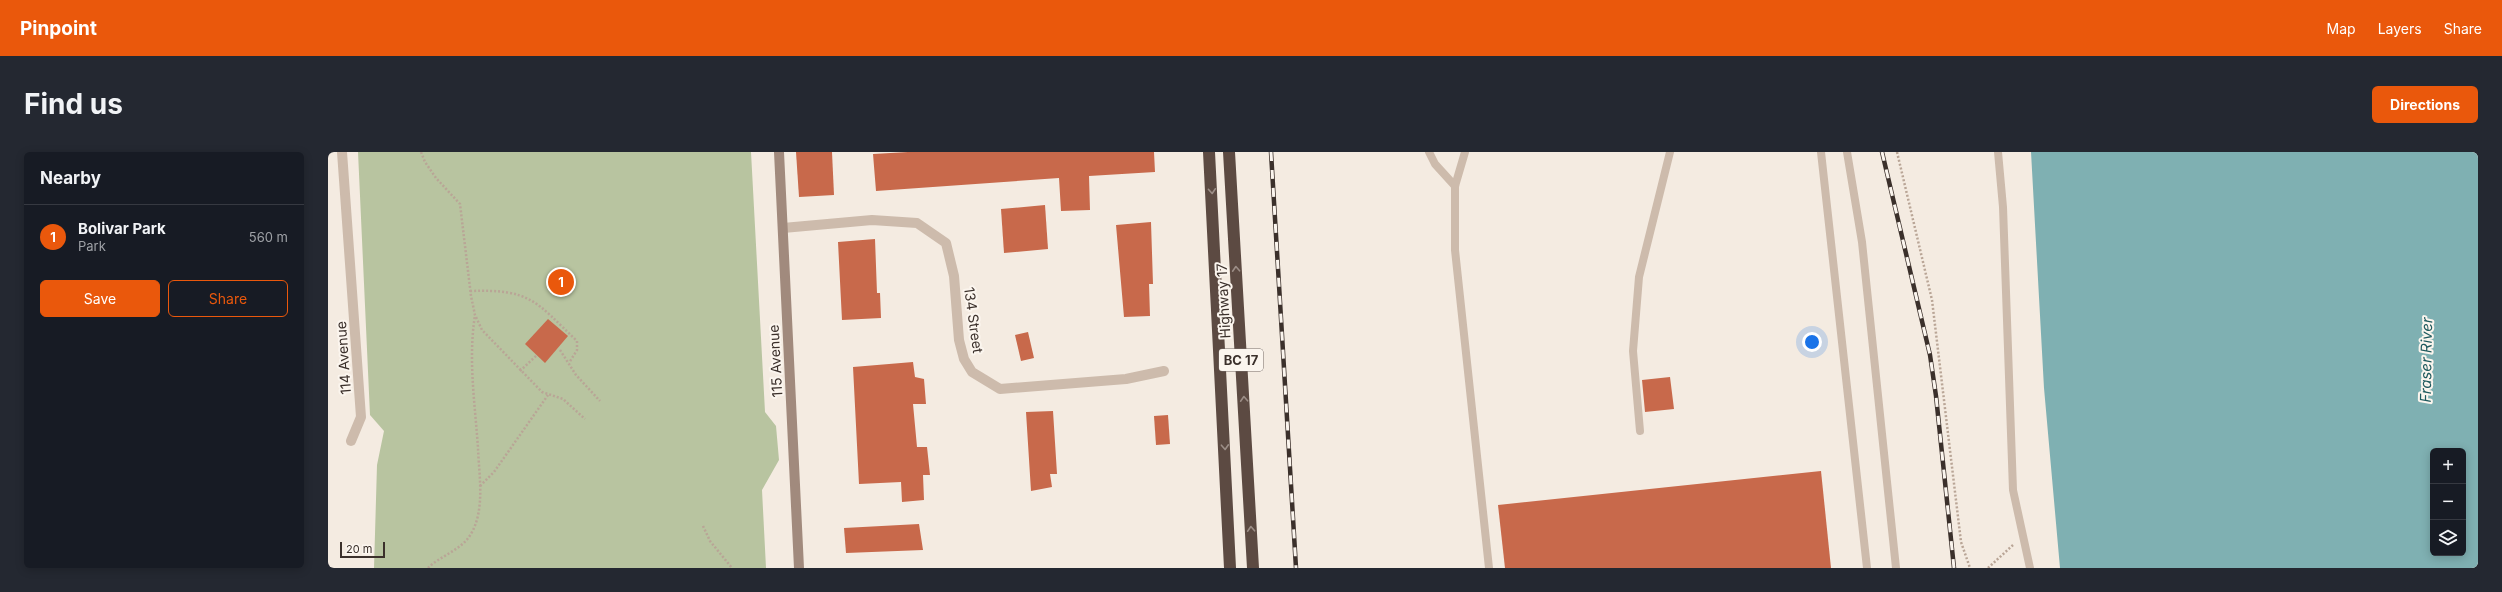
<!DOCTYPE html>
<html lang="en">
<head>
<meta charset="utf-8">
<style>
  body { margin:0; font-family:Inter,sans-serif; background:#242831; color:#f1f3f6 }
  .controls { position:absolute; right:12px; bottom:12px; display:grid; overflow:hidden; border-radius:6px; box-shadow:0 2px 10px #0003 }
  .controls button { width:36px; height:36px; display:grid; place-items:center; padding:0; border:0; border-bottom:1px solid #363941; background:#171b24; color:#f1f3f6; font:20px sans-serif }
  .scale { position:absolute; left:12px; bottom:10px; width:45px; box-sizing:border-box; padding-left:4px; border:2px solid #3b302b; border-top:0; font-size:11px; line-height:14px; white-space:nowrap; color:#3b302b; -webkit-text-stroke:3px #fbf5ee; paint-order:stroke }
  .you { position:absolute; left:1484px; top:190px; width:14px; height:14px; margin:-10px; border:3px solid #fff; border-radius:50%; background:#1a73e8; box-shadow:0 0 0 6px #1a73e833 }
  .badge { display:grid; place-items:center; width:26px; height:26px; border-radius:50%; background:#ea580c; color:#fff; font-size:13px; font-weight:700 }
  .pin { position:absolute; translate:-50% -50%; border:2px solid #fff; box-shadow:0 1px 4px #0006 }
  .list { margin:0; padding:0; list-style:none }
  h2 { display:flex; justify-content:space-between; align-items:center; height:52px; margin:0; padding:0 16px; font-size:17px }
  h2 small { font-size:13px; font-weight:400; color:#9ea1a6 }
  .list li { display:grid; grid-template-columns:26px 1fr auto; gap:12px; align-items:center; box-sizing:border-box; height:64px; padding:0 16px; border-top:1px solid #363941 }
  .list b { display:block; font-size:15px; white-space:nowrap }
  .list p { margin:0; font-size:13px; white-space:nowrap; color:#9ea1a6 }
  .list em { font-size:13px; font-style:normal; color:#9ea1a6 }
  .actions { display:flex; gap:8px; padding:12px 16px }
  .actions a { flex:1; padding:9px 0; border:1px solid #ea580c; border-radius:6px; text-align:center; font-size:14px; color:#ea580c }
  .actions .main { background:#ea580c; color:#fff }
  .icon { flex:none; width:22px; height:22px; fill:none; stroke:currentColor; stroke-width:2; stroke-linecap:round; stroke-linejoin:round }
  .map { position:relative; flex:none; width:2150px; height:416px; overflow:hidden; border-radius:6px }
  header { display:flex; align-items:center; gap:24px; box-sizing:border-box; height:56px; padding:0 20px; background:#ea580c; color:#fff }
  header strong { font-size:19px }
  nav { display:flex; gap:22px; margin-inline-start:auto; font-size:14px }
  .intro { display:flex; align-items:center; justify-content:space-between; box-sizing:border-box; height:96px; padding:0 24px }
  h1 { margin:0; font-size:28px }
  .button { padding:10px 18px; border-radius:6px; background:#ea580c; color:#fff; font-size:14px; font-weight:700 }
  main { display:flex; gap:24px; padding:0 24px }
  aside { flex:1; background:#171b24; border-radius:6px; box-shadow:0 2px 10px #0003 }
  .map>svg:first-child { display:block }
  .green { fill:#b8c4a0 }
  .water { fill:#7fb0b2; fill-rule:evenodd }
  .building { fill:#c8694b }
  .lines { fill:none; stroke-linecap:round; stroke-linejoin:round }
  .path { stroke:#b9a596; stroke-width:2.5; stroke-dasharray:2 2; stroke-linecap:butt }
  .lane { stroke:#cdbbac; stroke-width:8 }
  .street { stroke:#cdbbac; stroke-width:10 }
  .secondary { stroke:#a18a7d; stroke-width:10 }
  .highway { stroke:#5c4a42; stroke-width:12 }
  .rail-casing { stroke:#3b302b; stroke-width:4.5 }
  .rail { stroke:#fbf5ee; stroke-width:3; stroke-dasharray:9; stroke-linecap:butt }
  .oneway { stroke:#9c8e87 }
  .labels { text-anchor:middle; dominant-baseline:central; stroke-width:4; stroke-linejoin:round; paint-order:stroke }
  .shield { fill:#fbf5ee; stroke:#756b66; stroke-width:1 }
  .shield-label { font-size:13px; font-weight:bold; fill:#3b302b }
  .street-label { font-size:14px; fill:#3b302b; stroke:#fbf5ee }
  .water-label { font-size:15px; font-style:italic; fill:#1f5a5e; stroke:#fbf5ee }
</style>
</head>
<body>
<header>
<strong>Pinpoint</strong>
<nav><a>Map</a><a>Layers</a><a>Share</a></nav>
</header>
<div class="intro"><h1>Find us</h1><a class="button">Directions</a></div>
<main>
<aside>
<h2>Nearby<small></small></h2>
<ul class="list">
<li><span class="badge">1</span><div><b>Bolivar Park</b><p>Park</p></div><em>560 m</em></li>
</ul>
<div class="actions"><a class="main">Save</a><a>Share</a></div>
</aside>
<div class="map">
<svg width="2150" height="416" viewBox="0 0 2150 416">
  <rect width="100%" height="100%" fill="#f4ebe1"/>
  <path class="green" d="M30 0H423L437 260 448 274 451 308 434 338 438 416H46L49 313 56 279 42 263Z"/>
  <path class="water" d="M1703 0H2150V416H1732L1716 236ZM2105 299H2135V401H2105Z"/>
  <g class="building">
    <path d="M468 0H504L506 43 471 45Z"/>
    <path d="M580 0H826L827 20 761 24 762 58 733 59 731 26 548 39 545 2Z"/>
    <path d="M717 53 720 97 676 101 673 57Z"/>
    <path d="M823 70 825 132H821L822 164 796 165 788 73Z"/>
    <path d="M547 87 549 141H552L553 166 514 168 510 90Z"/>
    <path d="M220 167 240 184 217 211 197 192Z"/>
    <path d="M700 180 706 206 693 209 687 183Z"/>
    <path d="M585 210 587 225 596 227 598 252H585L589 295H599L602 323H595L596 348 574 350 573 330 531 332 525 215Z"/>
    <path d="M1342 225 1346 257 1317 260 1314 228Z"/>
    <path d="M725 259 729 322H722L724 335 703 339 698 260Z"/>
    <path d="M840 263 842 292 828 293 826 264Z"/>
    <path d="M1493 319 1503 416H1177L1170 353Z"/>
    <path d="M591 372 595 398 518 401 516 376Z"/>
  </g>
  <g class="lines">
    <g class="path">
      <path d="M93 0 97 10 108 26 132 52 143 144 147 163 154 178 214 240 235 247 257 267"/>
      <path d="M1569 0 1604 148 1633 390 1642 416"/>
      <path d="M142 139C203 137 207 149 249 189V198L241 211"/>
      <path d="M232 198 248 223 272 249"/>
      <path d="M192 219 209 203"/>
      <path d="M152 334 166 320 220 243"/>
      <path d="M375 374 382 389 404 416"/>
      <path d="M100 416C113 403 135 398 144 380 157 356 151 323 150 296 147 252 140 207 147 163"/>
      <path d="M1660 416 1685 393"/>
    </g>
    <g class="lane">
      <path d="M1101 0 1107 12 1127 34"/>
      <path d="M1137 0 1127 34V98L1161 416"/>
      <path d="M1493 0 1539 416"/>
      <path d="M1519 0 1534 90 1568 416"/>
      <path d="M1670 0 1675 55 1685 338 1702 416"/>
      <path d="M1312 279 1305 199 1311 125 1342 0"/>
    </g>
    <g class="street">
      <path d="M14 0 33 265 23 289"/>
      <path d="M455 76 544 68 589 71 618 91 626 124 631 188 636 207 644 220 672 237 798 227 836 219"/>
    </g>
    <path class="secondary" d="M451 0 471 416"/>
    <g class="highway">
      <path d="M881 0 902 416"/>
      <path d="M901 0 925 416"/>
    </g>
    <g class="rail-casing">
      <g id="rail">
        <path d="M943 0 968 416"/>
        <path d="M1554 0 1602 203 1608 244 1626 416"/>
      </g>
    </g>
    <use href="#rail" class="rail"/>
  </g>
  <defs><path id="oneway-chevron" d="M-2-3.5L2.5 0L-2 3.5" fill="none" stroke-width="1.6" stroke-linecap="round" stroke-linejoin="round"/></defs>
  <g class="oneway">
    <use href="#oneway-chevron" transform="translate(884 39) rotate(86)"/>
    <use href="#oneway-chevron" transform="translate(908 117) rotate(-93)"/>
    <use href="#oneway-chevron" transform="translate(916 247) rotate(-93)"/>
    <use href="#oneway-chevron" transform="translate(897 295) rotate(87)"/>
    <use href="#oneway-chevron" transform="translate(923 377) rotate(-93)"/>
  </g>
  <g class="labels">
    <rect class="shield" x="891" y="197" width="44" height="22" rx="3"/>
    <g class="shield-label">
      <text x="913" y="208">BC 17</text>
    </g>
    <g class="street-label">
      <text transform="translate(895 149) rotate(-93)">Highway 17</text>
      <text transform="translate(646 168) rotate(82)">134 Street</text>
      <text transform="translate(15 206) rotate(-94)">114 Avenue</text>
      <text transform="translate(447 209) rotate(-93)">115 Avenue</text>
    </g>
    <g class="water-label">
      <text transform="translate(2098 208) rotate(-89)">Fraser River</text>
    </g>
  </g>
</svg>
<div class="controls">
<button>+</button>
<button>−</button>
<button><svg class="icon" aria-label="layers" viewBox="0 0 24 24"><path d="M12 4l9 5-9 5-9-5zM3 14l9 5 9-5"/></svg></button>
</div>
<div class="scale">20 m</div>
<div class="you"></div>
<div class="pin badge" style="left:233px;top:130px">1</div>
</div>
</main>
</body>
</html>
